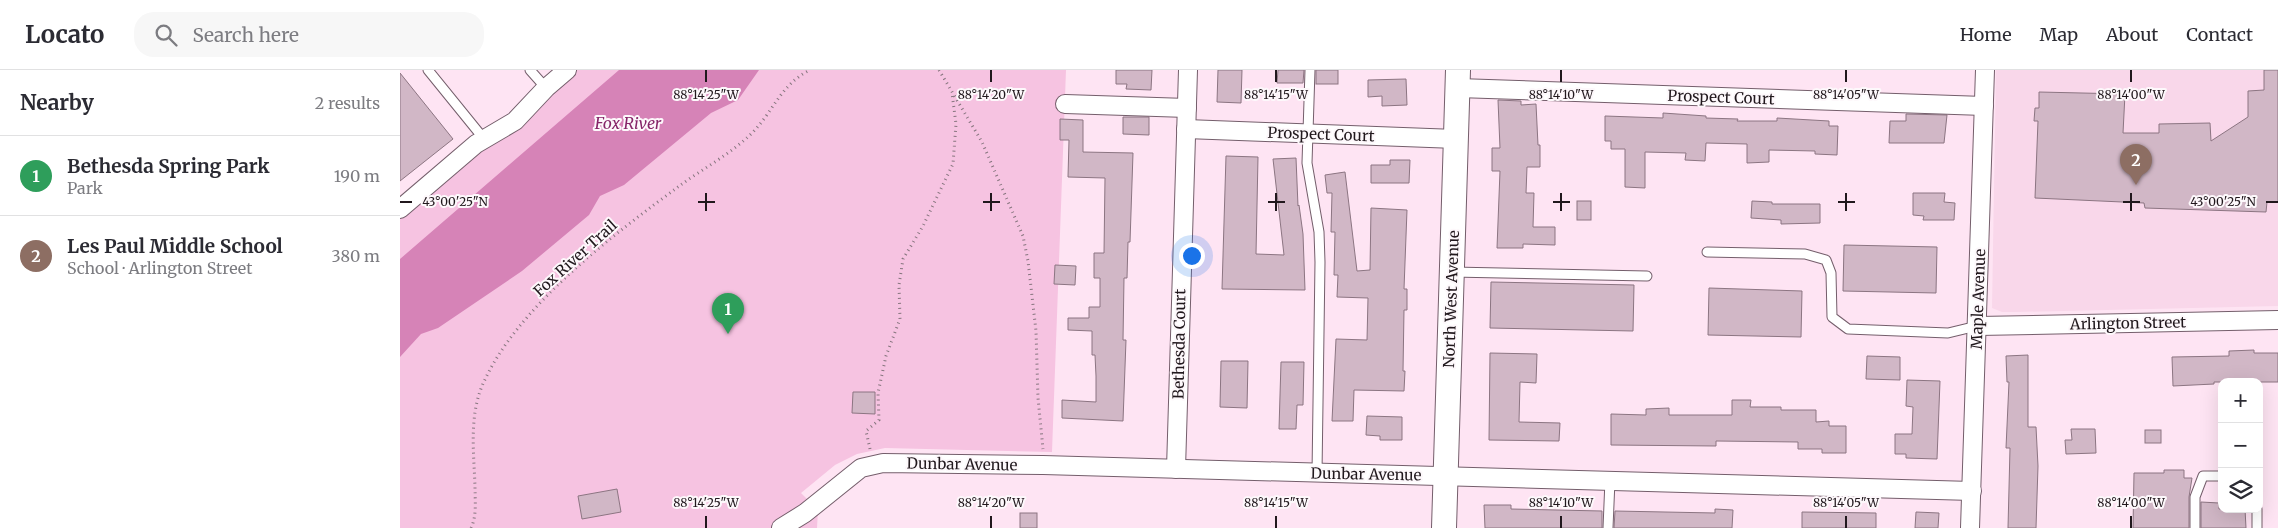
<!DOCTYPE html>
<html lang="en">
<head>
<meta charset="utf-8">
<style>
  body { margin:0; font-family:Merriweather,serif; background:#f7f7f7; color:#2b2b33 }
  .controls { position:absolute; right:15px; bottom:15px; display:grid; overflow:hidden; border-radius:10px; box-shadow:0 5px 20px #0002 }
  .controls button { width:45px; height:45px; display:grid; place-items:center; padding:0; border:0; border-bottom:1px solid #e1e1e2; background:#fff; color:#2b2b33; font:25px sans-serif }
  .you { position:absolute; left:791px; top:185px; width:18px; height:18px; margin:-12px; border:4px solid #fff; border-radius:50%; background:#1a73e8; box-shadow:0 0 0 8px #1a73e833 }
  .badge { display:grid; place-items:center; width:32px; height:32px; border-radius:50%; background:#d93025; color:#fff; font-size:16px; font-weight:700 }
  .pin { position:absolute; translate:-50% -41px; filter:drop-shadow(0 1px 2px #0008) }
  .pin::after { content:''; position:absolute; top:26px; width:18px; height:15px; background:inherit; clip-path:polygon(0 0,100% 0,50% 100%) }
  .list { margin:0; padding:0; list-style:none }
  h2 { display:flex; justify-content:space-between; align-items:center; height:65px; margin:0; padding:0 20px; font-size:21px }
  h2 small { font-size:16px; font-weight:400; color:#7c7c81 }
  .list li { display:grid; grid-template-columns:32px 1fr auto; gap:15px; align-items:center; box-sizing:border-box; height:80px; padding:0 20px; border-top:1px solid #e1e1e2 }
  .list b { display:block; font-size:19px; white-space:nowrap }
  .list p { margin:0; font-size:16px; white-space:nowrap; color:#7c7c81 }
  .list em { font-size:16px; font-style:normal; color:#7c7c81 }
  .icon { flex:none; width:28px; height:28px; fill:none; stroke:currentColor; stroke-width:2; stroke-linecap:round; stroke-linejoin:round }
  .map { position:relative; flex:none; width:1878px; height:458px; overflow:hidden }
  header { display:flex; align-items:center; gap:30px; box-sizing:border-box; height:70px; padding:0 25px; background:#fff; border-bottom:1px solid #e1e1e2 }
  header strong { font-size:24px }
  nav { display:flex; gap:28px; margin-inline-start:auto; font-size:18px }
  .search { width:350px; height:45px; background:#f7f7f7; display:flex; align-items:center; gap:12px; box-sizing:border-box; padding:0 18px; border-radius:20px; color:#7c7c81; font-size:19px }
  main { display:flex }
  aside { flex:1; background:#fff }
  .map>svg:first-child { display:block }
  .built { fill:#f9d7ea }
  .green { fill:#f6c3e1 }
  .water { fill:#d683b7 }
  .building { fill:#d1b7c6; stroke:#8c7582 }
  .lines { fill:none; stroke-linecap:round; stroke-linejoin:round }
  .lane-casing { stroke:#745e6b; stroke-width:11 }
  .street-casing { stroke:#745e6b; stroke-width:20 }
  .secondary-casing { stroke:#745e6b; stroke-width:26 }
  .path { stroke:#86757e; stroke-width:3; stroke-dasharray:1 4; stroke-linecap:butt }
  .lane { stroke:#fff; stroke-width:9 }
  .street { stroke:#fff; stroke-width:18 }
  .secondary { stroke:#fff; stroke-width:24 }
  .ticks { fill:none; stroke:#21181d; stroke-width:2 }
  .labels { text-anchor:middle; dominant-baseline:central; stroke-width:4; stroke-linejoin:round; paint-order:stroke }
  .street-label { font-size:15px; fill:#21181d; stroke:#fdf8fb }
  .water-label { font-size:16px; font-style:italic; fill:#862569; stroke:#fdf8fb }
  .ticks-label { font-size:12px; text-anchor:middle; fill:#21181d; stroke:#fdf8fb; stroke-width:4; stroke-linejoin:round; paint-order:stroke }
</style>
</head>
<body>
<header>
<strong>Locato</strong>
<div class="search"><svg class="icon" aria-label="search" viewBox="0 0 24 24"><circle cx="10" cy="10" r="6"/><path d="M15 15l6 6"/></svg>Search here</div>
<nav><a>Home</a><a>Map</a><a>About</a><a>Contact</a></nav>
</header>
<main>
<aside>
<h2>Nearby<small>2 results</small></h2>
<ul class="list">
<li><span class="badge" style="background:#2e9e5b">1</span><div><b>Bethesda Spring Park</b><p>Park</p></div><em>190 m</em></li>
<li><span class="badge" style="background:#8d6e63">2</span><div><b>Les Paul Middle School</b><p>School · Arlington Street</p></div><em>380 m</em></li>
</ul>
</aside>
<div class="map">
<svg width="1878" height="458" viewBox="0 0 1878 458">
  <rect width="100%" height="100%" fill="#fee4f3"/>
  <path class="built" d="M1596 0H1878V236L1616 242H1602L1592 238Z"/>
  <path class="green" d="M177 0H666L652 382 485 378 457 384 435 395 401 423 418 440 417 458H0V149Z"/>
  <path class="water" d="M219 0H359L338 30 311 43 224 115 200 126 189 145 122 201 38 258 21 264 0 287V189Z"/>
  <g class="building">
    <path d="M716 0H752L751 20 726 19 727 14H716Z"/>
    <path d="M818 0H842L841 33 817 32Z"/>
    <path d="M878 0H904L903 13H877Z"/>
    <rect x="916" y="0" width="22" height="14"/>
    <path d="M1864 0H1878V132H1867L1866 142 1745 138 1744 133 1635 128 1638 51H1634L1635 38H1639V22L1725 24 1723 63H1759V54L1810 53 1811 71 1848 47V21L1864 20Z"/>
    <path d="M0 3 53 69 0 111Z"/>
    <path d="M1006 9 1007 35 982 36V26L968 27V10Z"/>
    <path d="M1098 30 1121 31V35L1136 34 1138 75H1140V97H1127L1126 123H1134L1133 157H1155V175L1123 174V178H1097L1100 101H1092V78H1100Z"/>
    <path d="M1263 43 1306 46V48L1338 49 1337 51H1377V48L1429 51V56H1438L1437 85 1415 84V81L1369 80V92L1347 93V74L1306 73 1305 91 1285 90 1286 83 1245 82V118L1225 117V79H1211V71H1205V46L1263 48Z"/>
    <path d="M1506 44 1547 45 1544 73H1489L1490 51H1506Z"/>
    <path d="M723 47H749V65L723 64Z"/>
    <path d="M660 49 683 50V82L733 83 730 172H728L727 208H724L723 270H726L723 351 662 348V330L696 332V306L695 285H692V261L668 260V248H689V237H700V208H694V183H704L705 108 668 107 669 70H660Z"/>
    <path d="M826 86 858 87 856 184 884 185 873 89 896 88 898 136 899 135 903 164 905 220 822 219Z"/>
    <path d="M990 90H1010L1009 113H971V95H990Z"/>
    <path d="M945 102 957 201 970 200 971 138 1007 140 1004 219H1007V240H1004L1003 301H1005L1004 321 954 320 953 351H932L936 269 967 270 968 228 937 227 938 205H934L935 162H931L932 123H927L925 105Z"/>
    <path d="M1513 123H1545L1544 132 1555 133 1554 150H1523L1524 146 1513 145Z"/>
    <rect x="1177" y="131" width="14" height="19"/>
    <path d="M1352 131 1372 132V134H1420V153L1381 154V150L1351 148Z"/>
    <path d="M1444 175 1537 177 1536 223 1443 221Z"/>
    <path d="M655 195 676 196 675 215 654 214Z"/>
    <path d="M1091 212 1234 215 1233 261 1090 258Z"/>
    <path d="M1309 218 1402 221 1401 267 1308 265Z"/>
    <path d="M1854 280V283H1878V312H1814V314L1773 316 1772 287 1829 286V281Z"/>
    <path d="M1090 283 1137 284 1136 313 1120 312 1119 352 1160 353 1159 371 1089 370Z"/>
    <path d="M1628 285V357H1636L1638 396 1636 458H1608L1610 378H1606L1609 312H1607L1606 286Z"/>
    <path d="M1467 286 1500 287V310L1466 309Z"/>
    <path d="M821 291H848L847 338 820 337Z"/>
    <path d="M881 292H904L903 335H897L896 359H879Z"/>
    <path d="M1507 310 1540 311 1537 389 1506 388V384H1495V364H1512L1513 337 1506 336Z"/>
    <path d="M453 322H475V344L452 343Z"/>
    <path d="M1332 330H1351L1350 337H1381V340H1416V352L1429 351V356H1446V383H1422V379H1398V372L1316 371V376L1211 375V344L1246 345V339L1269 338V345H1332Z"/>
    <path d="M967 346 1002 347V370H980V366L966 365Z"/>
    <path d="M1671 359H1695L1696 383 1666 384 1665 370H1672Z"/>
    <rect x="1745" y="360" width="16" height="13"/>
    <path d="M1764 400H1784V408H1792L1789 427V458H1733L1734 403H1764Z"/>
    <path d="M217 419 221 442 182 449 178 426Z"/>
    <path d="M1801 432 1819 433V439H1845L1846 458H1801Z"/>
    <path d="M1084 435H1111V439L1202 441V458H1085Z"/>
    <path d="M1315 439 1333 440 1332 458H1214L1215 441 1315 443Z"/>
    <path d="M1402 442 1476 443V458H1402Z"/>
    <path d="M1516 442 1539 443 1538 458H1515Z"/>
    <rect x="620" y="443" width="17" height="15"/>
  </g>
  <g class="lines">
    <g class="lane-casing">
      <g id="lane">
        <path d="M28 0 84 69"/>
        <path d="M130 0 146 18"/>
        <path d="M910 0 907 93 919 162 920 192 917 403"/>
        <path d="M1307 182 1405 184 1426 190 1431 203 1432 247 1448 259 1548 263 1577 256"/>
        <path d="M1052 202 1247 206"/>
        <path d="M1857 439V458"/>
        <path d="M1208 458 1210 410"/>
        <path d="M1795 458V427L1803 406H1822"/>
      </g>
    </g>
    <g class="street-casing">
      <g id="street">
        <path d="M1058 18 1584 36"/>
        <path d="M665 34 787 38"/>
        <path d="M786 59 1056 69"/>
        <path d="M0 139 76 74 115 51 146 18 167 0"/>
        <path d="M1578 256 1878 250"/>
        <path d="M776 399 788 0"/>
        <path d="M381 458 405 443 461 398 483 393 643 395 1572 421"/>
        <path d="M1570 458 1585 0"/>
      </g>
    </g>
    <g class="secondary-casing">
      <path id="secondary" d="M1044 458 1058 0"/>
    </g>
    <g class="path">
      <path d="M539 0 582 72 623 166 628 191 636 261 638 328 643 379"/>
      <path d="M470 379 466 361 479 350 478 323 486 286 500 249 499 215 503 189 523 156 553 94 556 54 552 23"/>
      <path d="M71 458C77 446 75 430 75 417 74 384 69 348 82 316 116 237 213 165 282 114 304 98 332 83 352 63 374 41 380 15 410 0"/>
    </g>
    <use href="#lane" class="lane"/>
    <use href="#street" class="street"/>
    <use href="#secondary" class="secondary"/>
  </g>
  <path class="ticks" d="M306 0V12M591 0V12M876 0V12M1161 0V12M1446 0V12M1731 0V12M306 123V141M591 123V141M876 123V141M1161 123V141M1446 123V141M1731 123V141M0 132H12M298 132H315M583 132H600M868 132H885M1153 132H1170M1438 132H1455M1723 132H1740M1866 132H1878M306 446V458M591 446V458M876 446V458M1161 446V458M1446 446V458M1731 446V458"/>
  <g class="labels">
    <g class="street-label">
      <text transform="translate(1321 27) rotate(2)">Prospect Court</text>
      <text transform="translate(921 64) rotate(2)">Prospect Court</text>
      <text transform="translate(175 188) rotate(-42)">Fox River Trail</text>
      <text transform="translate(1051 229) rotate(-88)">North West Avenue</text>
      <text transform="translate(1578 229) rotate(-88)">Maple Avenue</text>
      <text transform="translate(1728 253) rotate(-1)">Arlington Street</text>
      <text transform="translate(779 274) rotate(-89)">Bethesda Court</text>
      <text transform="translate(562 394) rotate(1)">Dunbar Avenue</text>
      <text transform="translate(966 404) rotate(1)">Dunbar Avenue</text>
    </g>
    <g class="water-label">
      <text x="228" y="53">Fox River</text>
    </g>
  </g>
  <g class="ticks-label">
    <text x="306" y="29">88°14'25"W</text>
    <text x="591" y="29">88°14'20"W</text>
    <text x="876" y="29">88°14'15"W</text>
    <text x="1161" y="29">88°14'10"W</text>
    <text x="1446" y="29">88°14'05"W</text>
    <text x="1731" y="29">88°14'00"W</text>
    <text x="55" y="136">43°00'25"N</text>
    <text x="1823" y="136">43°00'25"N</text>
    <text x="306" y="437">88°14'25"W</text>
    <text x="591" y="437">88°14'20"W</text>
    <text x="876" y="437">88°14'15"W</text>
    <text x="1161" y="437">88°14'10"W</text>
    <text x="1446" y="437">88°14'05"W</text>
    <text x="1731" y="437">88°14'00"W</text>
  </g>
</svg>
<div class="controls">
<button>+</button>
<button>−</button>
<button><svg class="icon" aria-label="layers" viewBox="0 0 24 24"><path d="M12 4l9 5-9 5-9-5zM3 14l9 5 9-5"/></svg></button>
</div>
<div class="you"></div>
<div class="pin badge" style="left:328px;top:264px;background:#2e9e5b">1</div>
<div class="pin badge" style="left:1736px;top:115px;background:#8d6e63">2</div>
</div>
</main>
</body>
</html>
